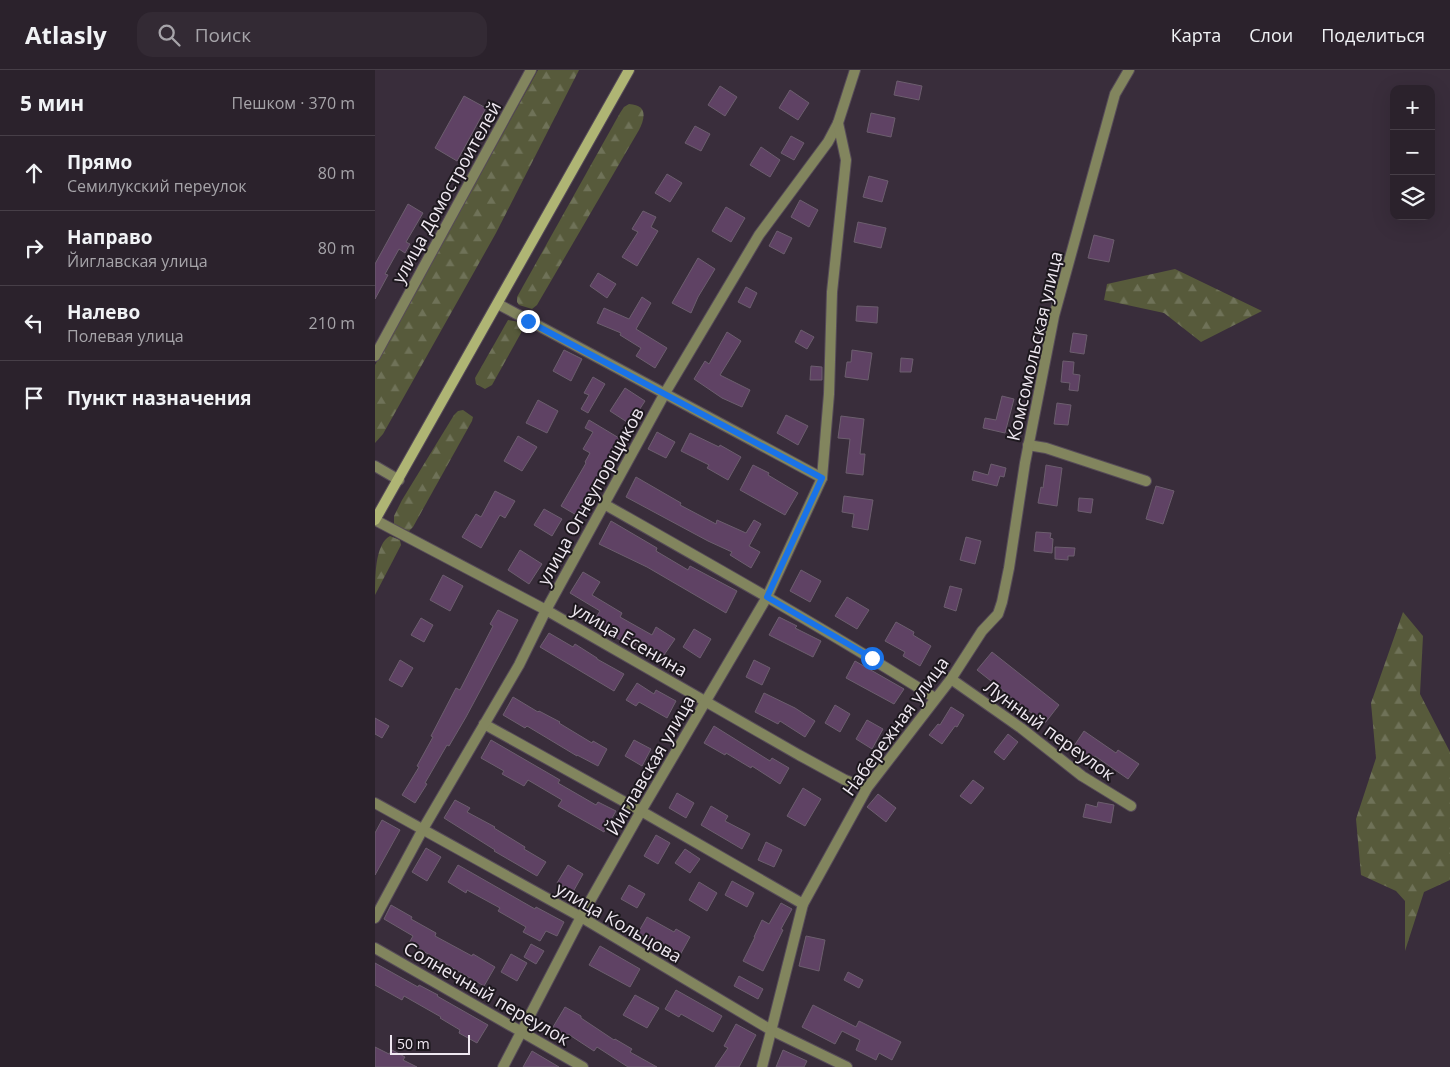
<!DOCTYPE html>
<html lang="ru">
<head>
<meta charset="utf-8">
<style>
  body { margin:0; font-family:"Open Sans",sans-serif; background:#332a34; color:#f1f3f6 }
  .controls { position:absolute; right:15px; top:15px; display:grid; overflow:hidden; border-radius:10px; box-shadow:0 5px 20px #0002 }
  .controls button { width:45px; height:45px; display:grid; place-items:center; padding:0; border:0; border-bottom:1px solid #473f48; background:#2b222c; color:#f1f3f6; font:25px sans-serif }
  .scale { position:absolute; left:15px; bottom:12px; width:80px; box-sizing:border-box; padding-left:5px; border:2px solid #efe8f1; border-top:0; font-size:14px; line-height:18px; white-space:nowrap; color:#efe8f1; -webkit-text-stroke:4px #1d181e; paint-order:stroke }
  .stop { position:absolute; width:15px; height:15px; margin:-11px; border:4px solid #1a73e8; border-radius:50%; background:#fff }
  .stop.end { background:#1a73e8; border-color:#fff; box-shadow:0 1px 5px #0008 }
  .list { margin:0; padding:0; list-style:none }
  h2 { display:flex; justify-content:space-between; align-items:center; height:65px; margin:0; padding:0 20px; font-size:21px }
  h2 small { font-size:16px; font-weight:400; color:#a6a4a9 }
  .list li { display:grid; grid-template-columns:32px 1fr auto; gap:15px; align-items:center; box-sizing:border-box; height:75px; padding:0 20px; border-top:1px solid #473f48 }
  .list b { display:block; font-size:19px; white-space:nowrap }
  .list p { margin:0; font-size:16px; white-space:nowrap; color:#a6a4a9 }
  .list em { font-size:16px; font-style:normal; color:#a6a4a9 }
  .icon { flex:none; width:28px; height:28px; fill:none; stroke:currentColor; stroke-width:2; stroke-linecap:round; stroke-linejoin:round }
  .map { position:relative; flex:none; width:1075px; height:997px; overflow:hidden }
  header { display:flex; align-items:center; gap:30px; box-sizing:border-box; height:70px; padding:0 25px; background:#2b222c; border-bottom:1px solid #473f48 }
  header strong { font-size:24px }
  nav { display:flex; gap:28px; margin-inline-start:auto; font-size:18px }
  .search { width:350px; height:45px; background:#332a34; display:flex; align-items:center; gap:12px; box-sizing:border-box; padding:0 18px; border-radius:15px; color:#a6a4a9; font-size:19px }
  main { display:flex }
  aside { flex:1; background:#2b222c }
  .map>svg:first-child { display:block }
  .forest { fill:url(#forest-firs) }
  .building { fill:#5f4264; stroke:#6c5e6e }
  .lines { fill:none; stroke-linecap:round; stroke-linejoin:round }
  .street-casing { stroke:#564b58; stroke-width:12 }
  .secondary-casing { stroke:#564b58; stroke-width:12 }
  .street { stroke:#82855e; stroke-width:10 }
  .secondary { stroke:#afb574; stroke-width:10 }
  .route { stroke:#1a73e8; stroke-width:6 }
  .labels { text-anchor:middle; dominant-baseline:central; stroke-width:4; stroke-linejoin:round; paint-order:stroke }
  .street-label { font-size:18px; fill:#efe8f1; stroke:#1d181e }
</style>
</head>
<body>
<header>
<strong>Atlasly</strong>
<div class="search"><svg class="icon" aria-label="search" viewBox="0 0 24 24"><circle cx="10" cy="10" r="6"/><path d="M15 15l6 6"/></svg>Поиск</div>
<nav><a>Карта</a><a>Слои</a><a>Поделиться</a></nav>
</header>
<main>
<aside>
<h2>5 мин<small>Пешком · 370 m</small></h2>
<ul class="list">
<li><svg class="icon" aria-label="ahead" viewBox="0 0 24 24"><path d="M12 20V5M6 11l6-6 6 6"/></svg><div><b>Прямо</b><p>Семилукский переулок</p></div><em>80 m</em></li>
<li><svg class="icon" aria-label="right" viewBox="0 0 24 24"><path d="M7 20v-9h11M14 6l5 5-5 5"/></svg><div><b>Направо</b><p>Йиглавская улица</p></div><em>80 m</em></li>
<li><svg class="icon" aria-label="left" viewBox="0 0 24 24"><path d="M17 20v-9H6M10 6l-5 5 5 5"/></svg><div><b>Налево</b><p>Полевая улица</p></div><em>210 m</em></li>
<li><svg class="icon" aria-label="arrive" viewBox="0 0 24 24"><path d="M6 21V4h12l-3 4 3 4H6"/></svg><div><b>Пункт назначения</b></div></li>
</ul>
</aside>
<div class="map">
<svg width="1075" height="997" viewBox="0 0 1075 997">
  <defs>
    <pattern id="forest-firs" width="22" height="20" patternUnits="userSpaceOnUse" patternTransform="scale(1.25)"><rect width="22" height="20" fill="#575a3b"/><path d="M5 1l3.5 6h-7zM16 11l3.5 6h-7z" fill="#6f7258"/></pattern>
  </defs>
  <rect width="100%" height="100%" fill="#392d3b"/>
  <g class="forest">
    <path d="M163 0H204L121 163 8 364 0 373V295Z"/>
    <path d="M254 34C273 35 270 48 264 60L162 235 157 239 144 235 142 232V227L245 43 249 37Z"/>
    <path d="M800 199 887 241 826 272 789 243 729 230 732 214Z"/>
    <path d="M133 250 144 252 147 257 146 263 117 315 110 319 101 314 100 308Z"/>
    <path d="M88 340 98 347 97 351 38 457 34 461 19 455V446L27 430 79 345 83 341Z"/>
    <path d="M15 466 25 470 26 475 0 525C0 506 0 474 15 466Z"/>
    <path d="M1028 542 1048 566 1045 624 1075 682V810L1049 822 1030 881V831L1021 821 986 805 981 749 1001 688 996 633Z"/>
  </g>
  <g class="building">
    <path d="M522 11 547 16 544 30 519 25Z"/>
    <path d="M345 16 362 27 350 46 333 35Z"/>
    <path d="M415 20 434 33 423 50 404 38Z"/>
    <path d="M89 26 111 38 82 91 60 78Z"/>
    <path d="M496 43 520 48 516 67 492 62Z"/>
    <path d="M320 56 335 64 326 81 310 73Z"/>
    <path d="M416 66 429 73 419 90 406 83Z"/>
    <path d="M386 77 405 90 395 107 375 95Z"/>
    <path d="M292 104 307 113 295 132 280 123Z"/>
    <path d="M494 106 513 111 507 132 488 127Z"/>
    <path d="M425 130 443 140 434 157 416 147Z"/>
    <path d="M33 134 48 143 31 172 35 174 30 183 24 179 10 204 13 205 0 229V194Z"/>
    <path d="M351 137 370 148 356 172 337 161Z"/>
    <path d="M268 141 281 147 276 157 283 161 262 196 247 187 263 162 257 159Z"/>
    <path d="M483 152 511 158 506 178 479 172Z"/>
    <path d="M402 161 417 168 409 184 394 176Z"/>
    <path d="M719 165 739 170 734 192 713 188Z"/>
    <path d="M323 188 340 199 323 227 316 243 297 233Z"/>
    <path d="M223 203 241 214 232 228 215 216Z"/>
    <path d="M371 217 382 223 375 238 363 232Z"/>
    <path d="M267 227 276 233 261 259 292 278 280 298 261 286 266 278 245 265 246 263 222 253 229 238 254 249Z"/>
    <path d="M482 236 503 237 502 253 481 251Z"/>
    <path d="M426 260 439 267 432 279 420 272Z"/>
    <path d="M352 262 366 271 345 305 375 320 367 337 347 328 319 309 330 291 334 294Z"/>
    <path d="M698 263 712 265 709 284 695 282Z"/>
    <path d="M189 280 207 289 196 311 178 301Z"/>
    <path d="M477 280 497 283 493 310 470 307 472 292H476Z"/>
    <path d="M526 288 538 289 536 302H525Z"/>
    <path d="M688 291 699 292 698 304 705 305 703 321 694 320 695 313 686 312Z"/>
    <path d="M436 296 447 297V310H435Z"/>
    <path d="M218 307 230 314 213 343 206 339 214 325 209 323Z"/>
    <path d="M250 318 270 331 255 354 235 341Z"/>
    <path d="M627 326 639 329 630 363 608 358 610 348 621 350Z"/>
    <path d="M163 330 183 341 172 363 151 353Z"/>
    <path d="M682 333 696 335 693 355 679 354Z"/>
    <path d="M411 345 433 356 423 375 402 363Z"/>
    <path d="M466 346 489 349 485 384H490L488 405 471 403 475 369 463 368Z"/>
    <path d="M214 350 249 371 230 404 228 402 203 446 186 436 211 393 210 392 215 383 208 379 218 362 210 358Z"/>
    <path d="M282 362 300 372 291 388 273 379Z"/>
    <path d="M315 363 344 377 345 375 366 387 353 410 332 398 334 395 306 381Z"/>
    <path d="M143 366 162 377 147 401 129 391Z"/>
    <path d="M616 394 631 398 629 407 625 406 622 416 597 410 599 401 613 405Z"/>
    <path d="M378 395 394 403 393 405 423 423 410 445 365 420Z"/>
    <path d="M671 395 687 398 682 436 663 433 666 417 668 418Z"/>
    <path d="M261 407 306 433 305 435 341 454 342 450 371 463 379 450 386 454 374 476 385 482 376 498 355 485 357 482 333 471 251 427Z"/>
    <path d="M781 416 799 421 788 454 771 449Z"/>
    <path d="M120 421 140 431 130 448 125 445 106 478 87 467 101 444 106 447Z"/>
    <path d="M469 426 498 430 493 460 477 457 479 444 467 442Z"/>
    <path d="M704 428 718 429 716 443 703 441Z"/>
    <path d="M169 439 187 449 177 466 159 455Z"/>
    <path d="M236 451 282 478 281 481 313 500 315 496 362 521 351 543 272 497 224 474Z"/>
    <path d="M661 462 676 463 675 468 678 469 677 483 659 481Z"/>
    <path d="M591 467 606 471 600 494 585 490Z"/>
    <path d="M680 477 700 478 699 486H693V490L680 489Z"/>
    <path d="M145 480 167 494 154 514 133 500Z"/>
    <path d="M426 500 446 511 435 532 415 521Z"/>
    <path d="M208 502 225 512 217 525 247 543 245 547 277 565 281 557 300 569 289 585 263 569 259 577 240 567 243 563 220 549 225 541 195 523Z"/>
    <path d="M68 505 88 516 75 541 55 530Z"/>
    <path d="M575 516 587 519 581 541 569 537Z"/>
    <path d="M472 527 494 540 482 559 460 546Z"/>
    <path d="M123 540 143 550 91 647 74 676 72 675 50 713 52 714 40 733 27 725 44 697 42 696 58 667 56 666 81 618 85 620 118 556 115 554Z"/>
    <path d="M404 547 422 556 420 558 446 571 438 587 394 565Z"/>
    <path d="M46 548 58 555 49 572 36 565Z"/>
    <path d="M521 552 539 562 538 565 556 576 545 596 528 586 530 582 510 571Z"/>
    <path d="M319 559 336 569 325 588 308 577Z"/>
    <path d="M174 563 198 577 200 574 222 588V589L249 604 239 621 165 577Z"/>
    <path d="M617 582 684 635 670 653 630 623V622L602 600Z"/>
    <path d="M25 590 38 598 27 617 14 610Z"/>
    <path d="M379 590 395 598 387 615 371 607Z"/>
    <path d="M480 591 529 619 519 634 471 608Z"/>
    <path d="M262 613 279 624 281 620 301 631 292 648 264 632 261 636 251 630Z"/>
    <path d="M389 623 420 638 440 651 430 667 405 651 403 654 380 642Z"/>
    <path d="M138 627 163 642 164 641 185 652 184 653 217 673 218 671 232 679 223 696 202 685V686L152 656 150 658 128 645Z"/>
    <path d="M460 635 475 644 465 662 450 653Z"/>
    <path d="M576 637 589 645 582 657 580 656 567 674 554 665 563 654 565 655Z"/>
    <path d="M0 648 14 656 7 668 0 664Z"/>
    <path d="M492 650 508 659 497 679 481 669Z"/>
    <path d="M339 656 395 691 397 688 414 698 405 714 377 696 376 698 351 683 350 685 329 673Z"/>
    <path d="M709 661 741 683 743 680 764 694 753 709 720 686 718 689 699 676Z"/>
    <path d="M633 664 643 672 629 690 619 682Z"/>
    <path d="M116 670 185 710 183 713 221 735 223 732 241 741 229 762 183 736 187 730 153 710 149 716 127 704 129 701 106 688Z"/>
    <path d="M259 670 276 679 267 696 250 686Z"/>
    <path d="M598 710 609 718 596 734 585 726Z"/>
    <path d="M428 718 446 729 430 756 412 746Z"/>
    <path d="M302 723 319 733 311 748 294 738Z"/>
    <path d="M503 724 521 738 511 752 492 737Z"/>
    <path d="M80 730 95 738 92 742 120 757 119 758 150 777 149 779 171 792 162 806 119 781 120 780 69 748Z"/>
    <path d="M723 732 739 735 736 753 708 747 711 734 722 737Z"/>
    <path d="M336 736 353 746 350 751 375 764 367 779 326 755Z"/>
    <path d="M7 750 25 760 0 805V763Z"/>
    <path d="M281 765 295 773 283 794 269 786Z"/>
    <path d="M391 772 407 780 399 797 383 790Z"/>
    <path d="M51 778 66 787 52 811 37 802Z"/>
    <path d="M310 779 325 789 315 803 300 793Z"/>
    <path d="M83 795 160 839 161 837 189 852 182 866 171 861 165 871 148 862 151 857 123 841 125 838 92 820 91 823 73 812Z"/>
    <path d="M193 795 208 804 198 822 182 813Z"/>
    <path d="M357 811 379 823 372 837 350 825Z"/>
    <path d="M324 812 342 823 332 841 314 830Z"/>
    <path d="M254 815 270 824 262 838 246 829Z"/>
    <path d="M406 833 417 839 406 859 408 860 388 901 368 891 380 867H379L387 850 394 854Z"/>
    <path d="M16 835 37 847 36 849 61 863 60 866 97 886 98 884 120 897 109 916 34 873 38 866 9 849Z"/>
    <path d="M272 847 299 862 301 859 315 867 305 885 263 863Z"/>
    <path d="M431 866 450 870 444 901 424 896Z"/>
    <path d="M156 874 169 881 161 894 149 887Z"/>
    <path d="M225 876 265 899 255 917 214 895Z"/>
    <path d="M136 884 152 893 142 911 126 902Z"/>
    <path d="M0 893 43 917 44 915 63 925 62 926 113 955 102 973 84 963 85 960 65 948 66 947 29 926 27 930 0 915Z"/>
    <path d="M473 902 488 910 484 918 469 910Z"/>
    <path d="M364 906 388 919 383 929 359 916Z"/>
    <path d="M301 920 347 946 338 962 306 944 304 947 290 939Z"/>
    <path d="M260 925 284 938 272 958 248 945Z"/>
    <path d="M438 935 481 957 484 951 526 972 517 990 504 983 501 990 481 980 485 970 467 961 460 974 427 957Z"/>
    <path d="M190 937 206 946V948L239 970 240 969 257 979 255 982 282 997H253L222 977 219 981 193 964 192 966 178 957Z"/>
    <path d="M361 954 381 965 364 997H340L353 978 349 976Z"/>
    <path d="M0 977 14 984 17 980 30 987 28 990 42 997H0Z"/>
    <path d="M408 980 432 991 429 997H401Z"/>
    <path d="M157 981 184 997H148Z"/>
  </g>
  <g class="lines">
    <g class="street-casing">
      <g id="street">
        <path d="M123 234 447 408"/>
        <path d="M0 286 156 0"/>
        <path d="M653 375 671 378 771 411"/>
        <path d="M0 396 24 410"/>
        <path d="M229 434C340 497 452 560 560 628"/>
        <path d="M0 450 171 540 424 685 470 710 492 718"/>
        <path d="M576 609 646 658 707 706 756 736"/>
        <path d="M109 654 266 741 428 834"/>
        <path d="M0 733 206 847 396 960 472 997"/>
        <path d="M0 848 48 759 144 595 171 540 290 323 384 165 453 72 463 53 480 0"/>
        <path d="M0 878 208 997"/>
        <path d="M128 997 206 847 266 741 392 527 447 408 454 324 457 222 471 90 463 53"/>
        <path d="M387 997 428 834 492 718 576 609 607 561 623 544 627 532 634 498 650 393 679 246 740 24 754 0"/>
      </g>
    </g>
    <g class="secondary-casing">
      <path id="secondary" d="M0 450 254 0"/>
    </g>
    <use href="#street" class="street"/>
    <use href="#secondary" class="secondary"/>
  </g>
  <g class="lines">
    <path class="route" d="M153 251 447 408 392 527 497 588"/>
  </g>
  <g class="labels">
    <g class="street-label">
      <text transform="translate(71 122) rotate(-61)">улица Домостроителей</text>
      <text transform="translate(659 276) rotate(-77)">Комсомольская улица</text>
      <text transform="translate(215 426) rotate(-61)">улица Огнеупорщиков</text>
      <text transform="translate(255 569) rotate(30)">улица Есенина</text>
      <text transform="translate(520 656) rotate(-54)">Набережная улица</text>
      <text transform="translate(675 660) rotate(36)">Лунный переулок</text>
      <text transform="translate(275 695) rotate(-60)">Йиглавская улица</text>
      <text transform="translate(244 852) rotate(30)">улица Кольцова</text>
      <text transform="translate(112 923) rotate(30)">Солнечный переулок</text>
    </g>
  </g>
</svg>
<div class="controls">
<button>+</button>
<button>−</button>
<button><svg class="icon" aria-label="layers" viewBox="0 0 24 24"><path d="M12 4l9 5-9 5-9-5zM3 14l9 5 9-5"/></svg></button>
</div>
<div class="scale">50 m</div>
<div class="stop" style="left:497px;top:588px"></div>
<div class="stop end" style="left:153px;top:251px"></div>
</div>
</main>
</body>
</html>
